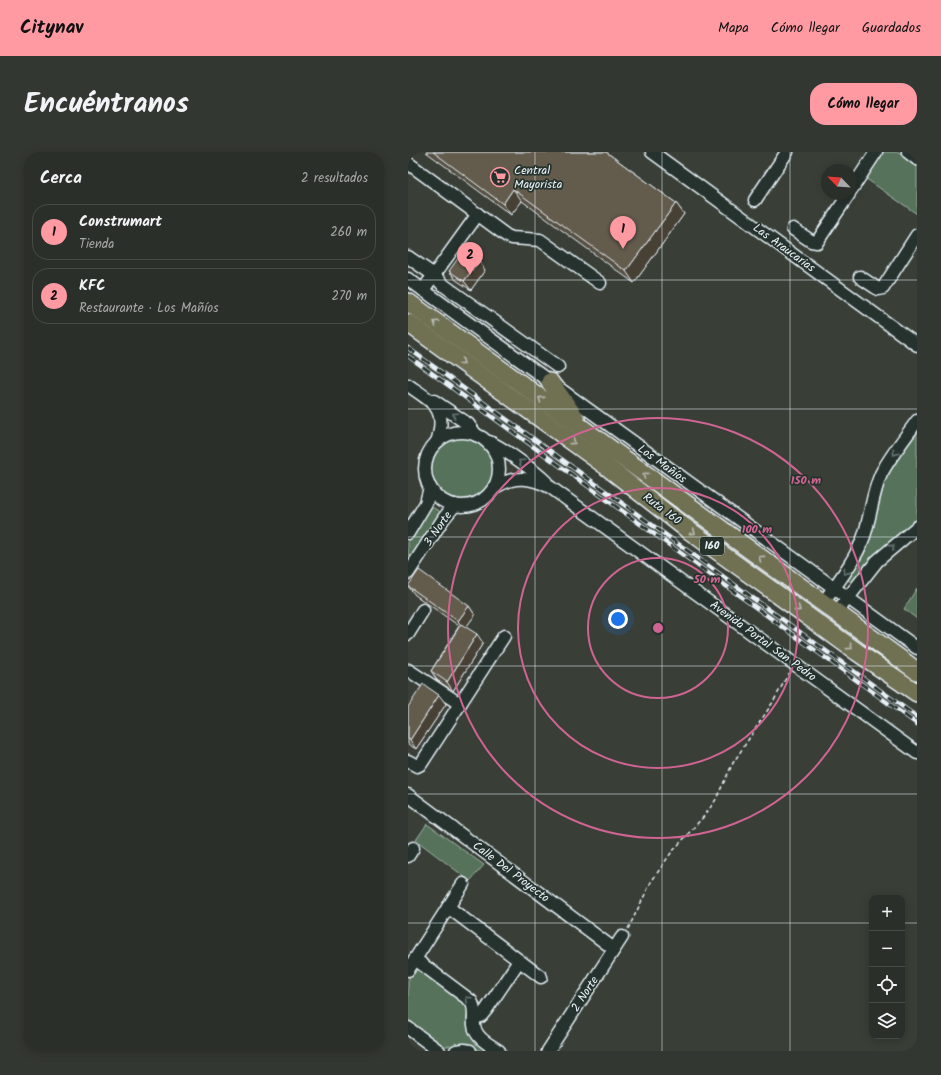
<!DOCTYPE html>
<html lang="es">
<head>
<meta charset="utf-8">
<style>
  body { margin:0; font-family:Kalam,sans-serif; background:#333731; color:#f1f3f6 }
  .controls { position:absolute; right:12px; bottom:12px; display:grid; overflow:hidden; border-radius:8px; box-shadow:0 2px 10px #0003 }
  .controls button { width:36px; height:36px; display:grid; place-items:center; padding:0; border:0; border-bottom:1px solid #474a46; background:#2b2f29; color:#f1f3f6; font:20px sans-serif }
  .compass { position:absolute; left:413px; top:12px; width:36px; height:36px; border-radius:50%; background:#2b2f29; box-shadow:0 2px 10px #0003; rotate:295deg }
  .you { position:absolute; left:210px; top:467px; width:14px; height:14px; margin:-10px; border:3px solid #fff; border-radius:50%; background:#1a73e8; box-shadow:0 0 0 6px #1a73e833 }
  .badge { display:grid; place-items:center; width:26px; height:26px; border-radius:50%; background:#ff9aa2; color:#111; font-size:13px; font-weight:700 }
  .pin { position:absolute; translate:-50% -33px; filter:drop-shadow(0 1px 2px #0008) }
  .pin::after { content:''; position:absolute; top:21px; width:14px; height:12px; background:inherit; clip-path:polygon(0 0,100% 0,50% 100%) }
  .list { margin:0; padding:0; list-style:none }
  h2 { display:flex; justify-content:space-between; align-items:center; height:52px; margin:0; padding:0 16px; font-size:17px }
  h2 small { font-size:13px; font-weight:400; color:#a6a9a8 }
  .list li { display:grid; grid-template-columns:26px 1fr auto; gap:12px; align-items:center; box-sizing:border-box; height:56px; margin:0 8px 8px; padding:0 8px; border:1px solid #474a46; border-radius:16px }
  .list b { display:block; font-size:15px; white-space:nowrap }
  .list p { margin:0; font-size:13px; white-space:nowrap; color:#a6a9a8 }
  .list em { font-size:13px; font-style:normal; color:#a6a9a8 }
  .icon { flex:none; width:22px; height:22px; fill:none; stroke:currentColor; stroke-width:2; stroke-linecap:round; stroke-linejoin:round }
  .map { position:relative; flex:none; width:509px; height:899px; overflow:hidden; border-radius:16px }
  header { display:flex; align-items:center; gap:24px; box-sizing:border-box; height:56px; padding:0 20px; background:#ff9aa2; color:#111 }
  header strong { font-size:19px }
  nav { display:flex; gap:22px; margin-inline-start:auto; font-size:14px }
  .intro { display:flex; align-items:center; justify-content:space-between; box-sizing:border-box; height:96px; padding:0 24px }
  h1 { margin:0; font-size:28px }
  .button { padding:10px 18px; border-radius:16px; background:#ff9aa2; color:#111; font-size:14px; font-weight:700 }
  main { display:flex; gap:24px; padding:0 24px }
  aside { flex:1; background:#2b2f29; border-radius:16px; box-shadow:0 2px 10px #0003 }
  .map>svg:first-child { display:block }
  .green { fill:#56725a; stroke:#9fb2a9 }
  .lines { fill:none; stroke-linecap:round; stroke-linejoin:round }
  .minor-casing { stroke:#e8f1f8; stroke-width:15 }
  .highway-casing { stroke:#e8f1f8; stroke-width:20 }
  .path { stroke:#e8f1f8; stroke-width:1.5; stroke-dasharray:4 3; stroke-linecap:butt }
  .minor { stroke:#26332d; stroke-width:12 }
  .highway { stroke:#706f52; stroke-width:17 }
  .rail-casing { stroke:#e8f1f8; stroke-width:4.5 }
  .rail { stroke:#26332d; stroke-width:3; stroke-dasharray:9; stroke-linecap:butt }
  .wall { fill:#564f42; stroke:#e8f1f8 }
  .shaded-wall { fill:#464036; stroke:#e8f1f8 }
  .building { fill:#645c4d; stroke:#e8f1f8 }
  .oneway { stroke:#b8bdb6 }
  .oneway2 { stroke:#6a7674 }
  .grid { fill:none; stroke:#e8f1f8; stroke-width:1; stroke-opacity:0.55 }
  .ring { fill:none; stroke:#cf6492; stroke-width:2 }
  .labels { text-anchor:middle; dominant-baseline:central; stroke-width:3.5; stroke-linejoin:round; paint-order:stroke }
  .shield { fill:#26332d; stroke:#aeb8bb; stroke-width:1 }
  .shield-label { font-size:11px; font-weight:bold; fill:#e8f1f8 }
  .poi-label { font-size:12px; fill:#e8f1f8; stroke:#26332d; text-anchor:start }
  .street-label { font-size:12px; fill:#e8f1f8; stroke:#26332d }
  .centre { fill:#cf6492; stroke:#26332d; stroke-width:2 }
  .ring-label { font-size:12px; text-anchor:middle; font-weight:bold; fill:#cf6492; stroke:#26332d; stroke-width:3.5; stroke-linejoin:round; paint-order:stroke }
</style>
</head>
<body>
<header>
<strong>Citynav</strong>
<nav><a>Mapa</a><a>Cómo llegar</a><a>Guardados</a></nav>
</header>
<div class="intro"><h1>Encuéntranos</h1><a class="button">Cómo llegar</a></div>
<main>
<aside>
<h2>Cerca<small>2 resultados</small></h2>
<ul class="list">
<li><span class="badge">1</span><div><b>Construmart</b><p>Tienda</p></div><em>260 m</em></li>
<li><span class="badge">2</span><div><b>KFC</b><p>Restaurante · Los Mañíos</p></div><em>270 m</em></li>
</ul>
</aside>
<div class="map">
<svg width="509" height="899" viewBox="0 0 509 899">
  <rect width="100%" height="100%" fill="#393f37"/>
  <filter id="ink" filterUnits="userSpaceOnUse"><feTurbulence type="fractalNoise" baseFrequency=".025" numOctaves="2"/><feDisplacementMap in="SourceGraphic" scale="8" xChannelSelector="R" yChannelSelector="G"/><feConvolveMatrix kernelMatrix="1 2 1 2 8 2 1 2 1" color-interpolation-filters="sRGB"/></filter>
  <g filter="url(#ink)">
    <g class="green">
      <path d="M474 0H491L509 14V62L457 26Z"/>
      <path d="M509 278V368L466 405 445 431 440 428 456 402 464 382 477 329 483 317Z"/>
      <circle cx="55" cy="317" r="32"/>
      <path d="M20 353 33 360 0 408V386Z"/>
      <path d="M509 436V467L496 457Z"/>
      <path d="M19 672 76 713 62 729 8 688Z"/>
      <path d="M9 813 61 854 64 885 82 899H73L60 891 42 894H31L0 871V828Z"/>
    </g>
    <g class="lines">
      <g class="minor-casing">
        <g id="minor">
          <path d="M244 0 509 193"/>
          <path d="M500 0 509 7"/>
          <path d="M0 11 99 84 104 86 132 88 192 131"/>
          <path d="M443 38 468 0"/>
          <path d="M347 48 379 0"/>
          <path d="M385 77 403 89 409 90 441 42"/>
          <path d="M0 105 26 123 34 132 150 215"/>
          <path d="M452 125 470 137 475 136 509 83"/>
          <path d="M0 127 509 496"/>
          <path d="M15 138 70 62"/>
          <path d="M0 233C25 251 40 255 29 290"/>
          <path d="M26 249 60 272 68 283"/>
          <circle cx="54" cy="317" r="37"/>
          <path d="M81 290C95 296 127 319 138 330"/>
          <path d="M86 336C105 323 123 325 142 335L509 601"/>
          <path d="M0 381 18 351 22 335"/>
          <path d="M0 421 36 366 47 353"/>
          <path d="M415 451C430 430 447 409 456 384 463 363 464 342 473 322 483 303 497 286 509 269"/>
          <path d="M428 461 469 409 509 375"/>
          <path d="M0 482 15 458"/>
          <path d="M0 518 52 552"/>
          <path d="M0 609 9 614 13 612 96 484"/>
          <path d="M0 643 206 797"/>
          <path d="M0 704 5 696"/>
          <path d="M40 755 133 825"/>
          <path d="M7 807 63 849C68 857 65 864 66 873 67 886 82 893 91 899"/>
          <path d="M0 818 55 732"/>
          <path d="M66 866 73 864 78 858 111 809"/>
          <path d="M0 876 31 899"/>
          <path d="M48 899 56 898 62 899"/>
          <path d="M140 899 214 785"/>
        </g>
      </g>
      <g class="highway-casing">
        <g id="highway">
          <path d="M0 150 509 519"/>
          <path d="M0 171 198 314 275 374 449 500 509 541"/>
          <path d="M142 230 168 267"/>
        </g>
      </g>
      <path class="path" d="M220 777 243 730 263 701 297 663 307 649 325 611 365 550 381 521"/>
      <use href="#minor" class="minor"/>
      <use href="#highway" class="highway"/>
      <g class="rail-casing">
        <g id="rail">
          <path d="M0 196 509 565"/>
          <path d="M0 204 509 572"/>
        </g>
      </g>
      <use href="#rail" class="rail"/>
    </g>
    <g class="wall">
      <path d="M18 0H198L268 51 276 62 226 131 114 49 103 63Z"/>
      <path d="M77 118 63 138 48 128 41 119Z"/>
      <path d="M0 434 61 454 67 463 58 475 75 491 45 539 29 528 23 519 51 474 7 443Z"/>
      <path d="M38 552 8 597 0 592V555Z"/>
    </g>
    <g class="shaded-wall">
      <path d="M105 37 114 49 103 63 95 52Z"/>
      <path d="M268 51 276 62 226 131 218 119Z"/>
      <path d="M71 109 77 118 63 138 56 129Z"/>
      <path d="M61 454 67 463 56 478 50 469Z"/>
      <path d="M69 482 75 491 45 539 39 530Z"/>
      <path d="M31 543 38 552 8 597 2 588Z"/>
    </g>
    <g class="building">
      <path d="M25 0H198L268 51 218 119 105 37 95 52Z"/>
      <path d="M56 98 71 109 56 129 41 119Z"/>
      <path d="M11 418 61 454 50 469 0 434Z"/>
      <path d="M53 472 69 482 39 530 23 519Z"/>
      <path d="M15 532 31 543 2 588 0 587V555Z"/>
    </g>
    <defs><path id="oneway-chevron" d="M-2-3.5L2.5 0L-2 3.5" fill="none" stroke-width="1.6" stroke-linecap="round" stroke-linejoin="round"/></defs>
    <g class="oneway">
      <use href="#oneway-chevron" transform="translate(28 171) rotate(-144)"/>
      <use href="#oneway-chevron" transform="translate(54 210) rotate(36)"/>
      <use href="#oneway-chevron" transform="translate(133 247) rotate(-144)"/>
      <use href="#oneway-chevron" transform="translate(165 290) rotate(36)"/>
      <use href="#oneway-chevron" transform="translate(237 323) rotate(-144)"/>
      <use href="#oneway-chevron" transform="translate(285 380) rotate(36)"/>
      <use href="#oneway-chevron" transform="translate(353 406) rotate(-144)"/>
      <use href="#oneway-chevron" transform="translate(390 457) rotate(36)"/>
      <use href="#oneway-chevron" transform="translate(442 495) rotate(36)"/>
    </g>
    <g class="oneway2">
      <use href="#oneway-chevron" transform="translate(47 263) rotate(-145)"/>
      <use href="#oneway-chevron" transform="translate(487 301) rotate(125)"/>
      <use href="#oneway-chevron" transform="translate(113 310) rotate(-145)"/>
      <use href="#oneway-chevron" transform="translate(484 395) rotate(-41)"/>
      <use href="#oneway-chevron" transform="translate(438 420) rotate(125)"/>
      <use href="#oneway-chevron" transform="translate(60 847) rotate(-137)"/>
    </g>
  </g>
  <path class="grid" d="M127 0V899M254 0V899M382 0V899M0 128H509M0 257H509M0 385H509M0 514H509M0 642H509M0 771H464M494 771H509"/>
  <g class="ring">
    <circle cx="250" cy="476" r="70"/>
    <circle cx="250" cy="476" r="140"/>
    <circle cx="250" cy="476" r="210"/>
  </g>
  <defs>
    <g id="supermarket-ring" transform="scale(1)"><circle r="9.5" fill="#26332d" stroke="#ff9aa2" stroke-width="1.5"/><path d="M-6-5.5h2.5l.6 2H6L4.5 2H-2.5L-4.4-4H-6ZM-1.5 3.2a1.3 1.3 0 1 0 .1 0ZM3 3.2a1.3 1.3 0 1 0 .1 0Z" fill="#ff9aa2"/></g>
  </defs>
  <g fill-rule="evenodd">
    <use href="#supermarket-ring" x="92" y="25"/>
  </g>
  <g class="labels">
    <rect class="shield" x="292" y="385" width="24" height="18" rx="3"/>
    <g class="shield-label">
      <text x="304" y="394">160</text>
    </g>
    <g class="poi-label">
      <text x="106" y="18">Central<tspan x="106" dy="14">Mayorista</tspan></text>
    </g>
    <g class="street-label">
      <text transform="translate(376 96) rotate(36)">Las Araucarias</text>
      <text transform="translate(254 312) rotate(36)">Los Mañíos</text>
      <text transform="translate(254 357) rotate(37)">Ruta 160</text>
      <text transform="translate(30 377) rotate(-55)">3 Norte</text>
      <text transform="translate(355 489) rotate(36)">Avenida Portal San Pedro</text>
      <text transform="translate(103 720) rotate(37)">Calle Del Proyecto</text>
      <text transform="translate(177 842) rotate(-57)">2 Norte</text>
    </g>
  </g>
  <circle cx="250" cy="476" r="6" class="centre"/>
  <g class="ring-label">
    <text x="398" y="332">150 m</text>
    <text x="349" y="381">100 m</text>
    <text x="299" y="431">50 m</text>
  </g>
</svg>
<div class="controls">
<button>+</button>
<button>−</button>
<button><svg class="icon" aria-label="locate" viewBox="0 0 24 24"><circle cx="12" cy="12" r="6"/><path d="M12 2v4M12 18v4M2 12h4M18 12h4"/></svg></button>
<button><svg class="icon" aria-label="layers" viewBox="0 0 24 24"><path d="M12 4l9 5-9 5-9-5zM3 14l9 5 9-5"/></svg></button>
</div>
<svg class="compass" viewBox="-18 -18 36 36"><path d="M0-13l5 13h-10z" fill="#e53935"/><path d="M0 13l5-13h-10z" fill="#a6a9a8"/></svg>
<div class="you"></div>
<div class="pin badge" style="left:215px;top:97px">1</div>
<div class="pin badge" style="left:62px;top:123px">2</div>
</div>
</main>
</body>
</html>
